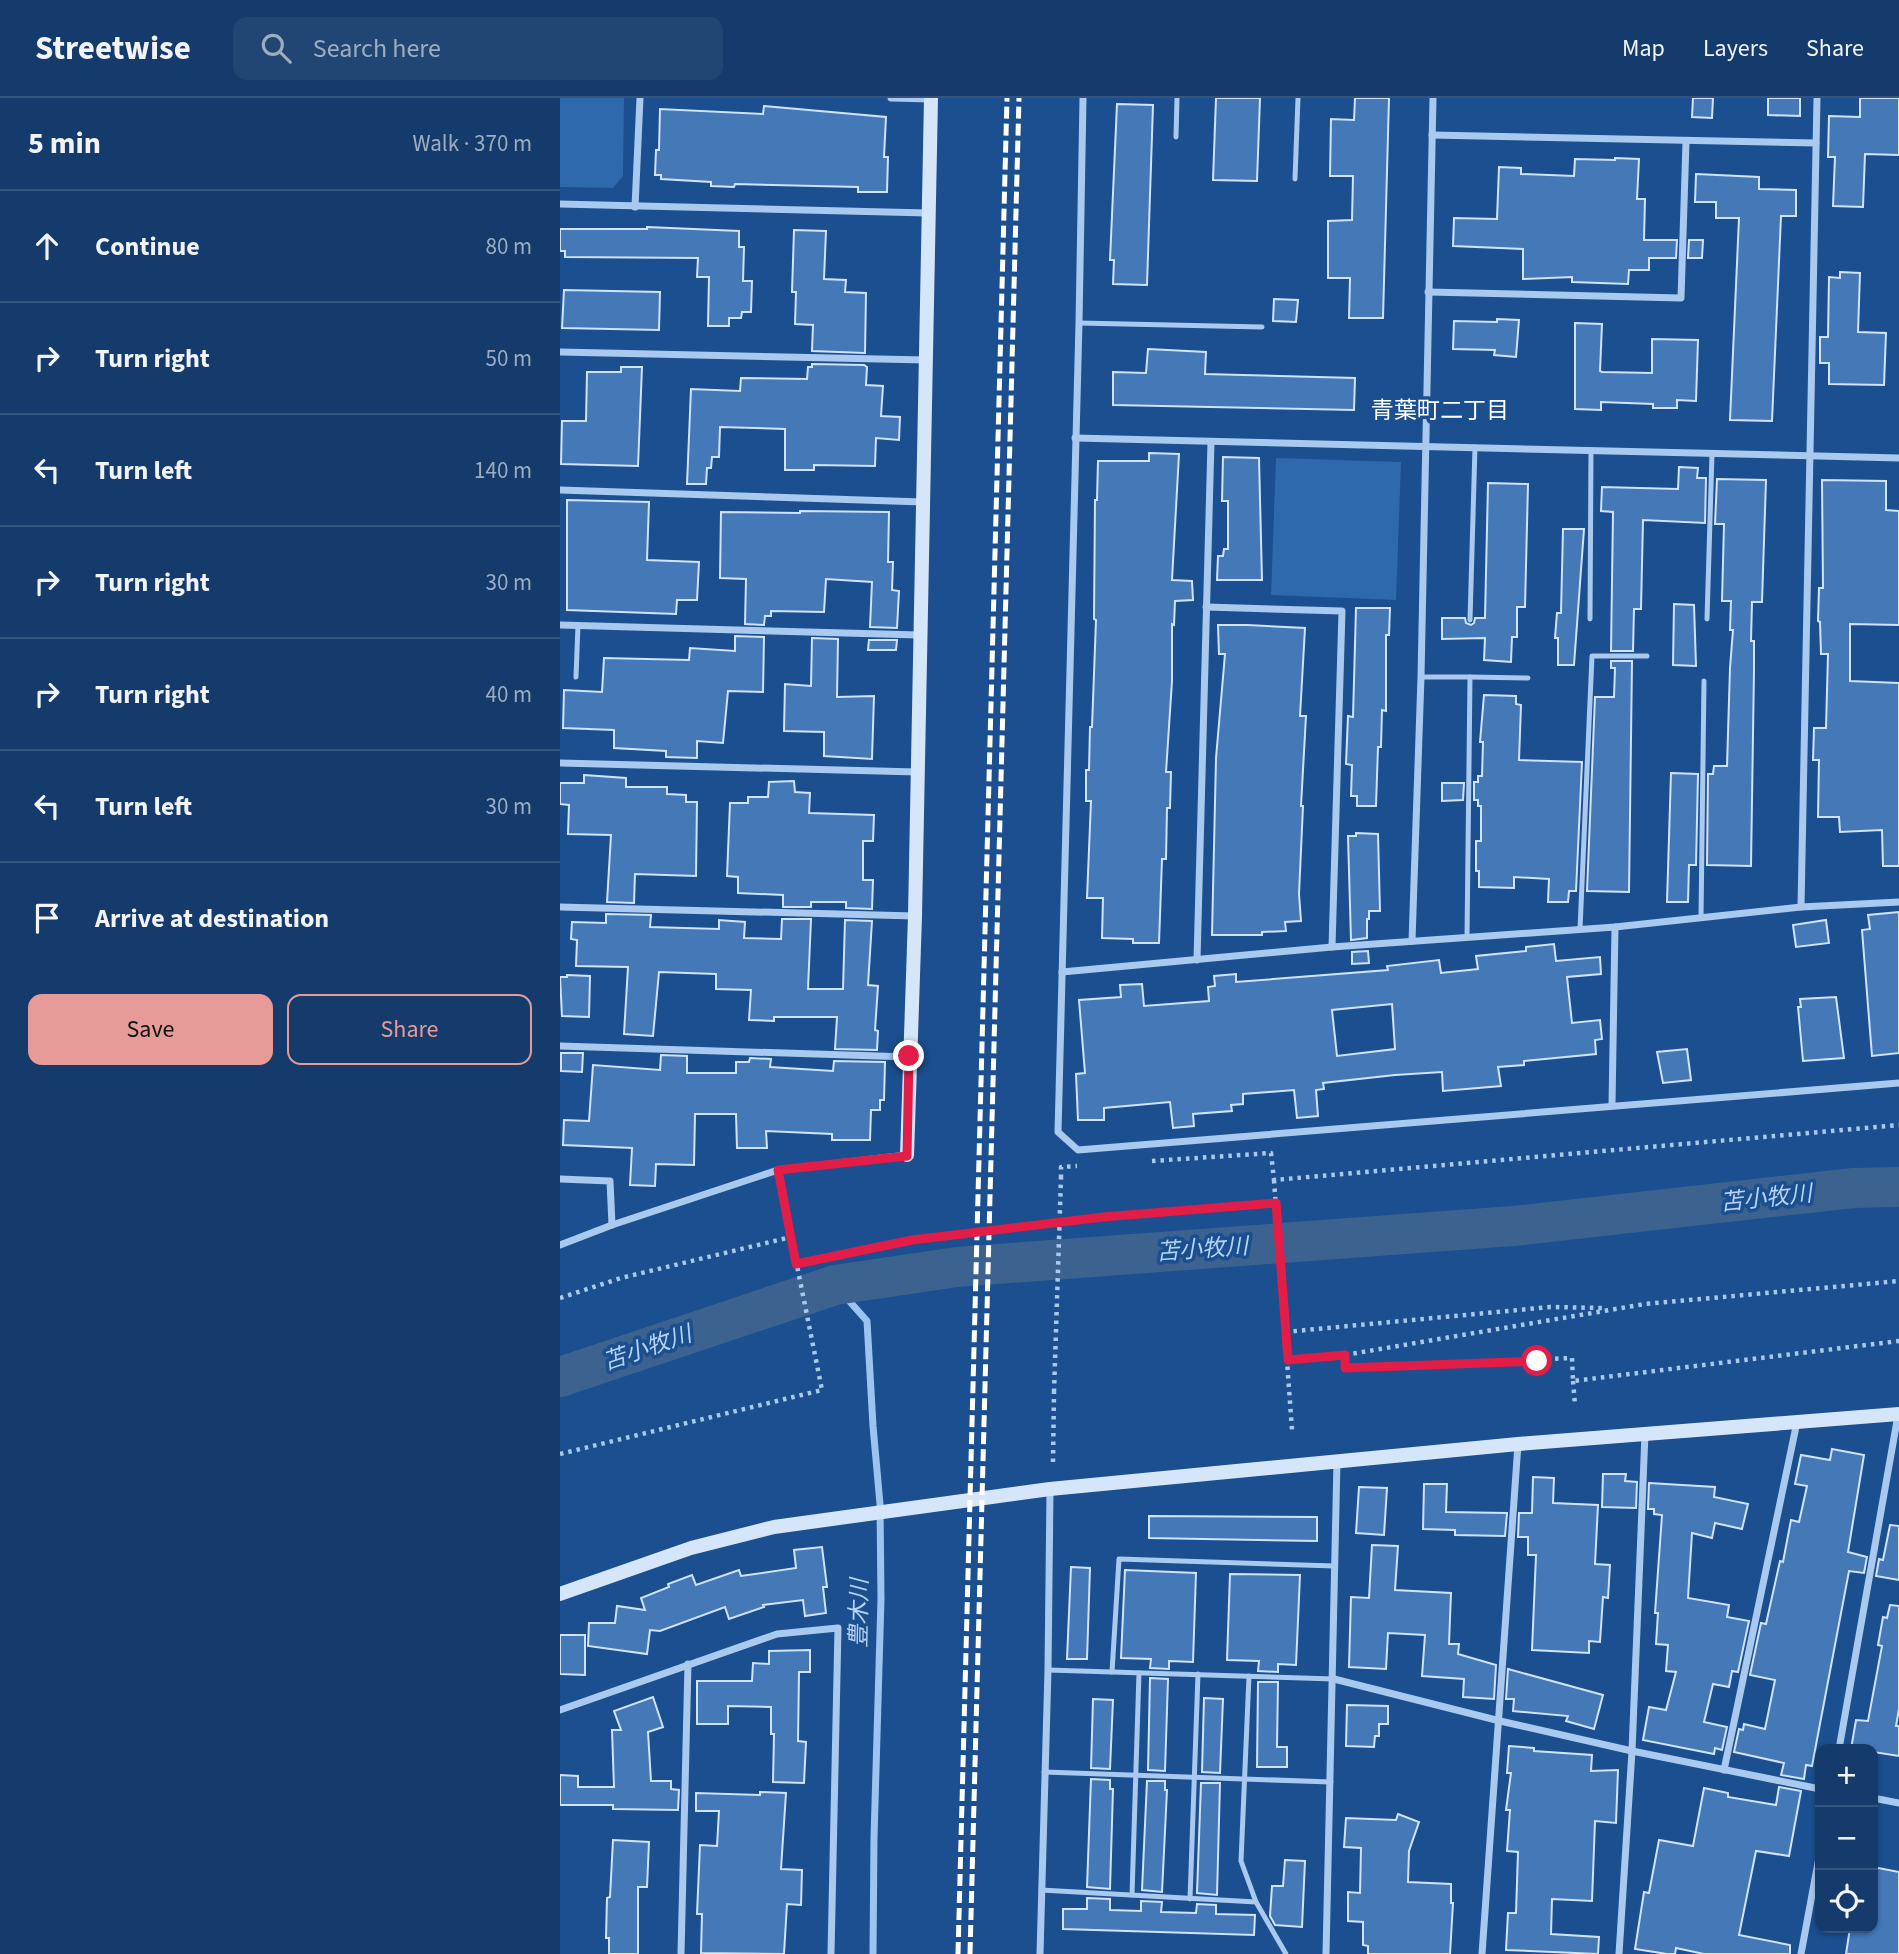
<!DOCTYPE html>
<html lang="en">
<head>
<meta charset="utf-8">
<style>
  body { margin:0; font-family:"Source Sans 3","Noto Sans JP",sans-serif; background:#214673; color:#f1f3f6 }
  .controls { position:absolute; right:21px; bottom:21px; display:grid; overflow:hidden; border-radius:14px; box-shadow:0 2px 5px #0004 }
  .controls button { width:63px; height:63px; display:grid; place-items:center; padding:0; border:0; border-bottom:2px solid #33557e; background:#143b6b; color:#f1f3f6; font:35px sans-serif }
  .stop { position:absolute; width:21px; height:21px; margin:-16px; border:5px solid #e11d48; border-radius:50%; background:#fff }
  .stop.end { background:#e11d48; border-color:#fff; box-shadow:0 2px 7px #0008 }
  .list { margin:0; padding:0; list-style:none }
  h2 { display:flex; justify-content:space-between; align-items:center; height:91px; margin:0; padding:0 28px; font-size:30px }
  h2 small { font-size:23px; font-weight:400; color:#9dadc1 }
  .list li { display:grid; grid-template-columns:46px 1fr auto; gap:21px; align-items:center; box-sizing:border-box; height:112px; padding:0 28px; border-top:2px solid #33557e }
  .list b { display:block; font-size:26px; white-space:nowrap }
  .list em { font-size:23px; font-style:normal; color:#9dadc1 }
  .actions { display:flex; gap:14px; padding:21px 28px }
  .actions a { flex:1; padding:16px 0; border:2px solid #e69b98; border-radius:14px; text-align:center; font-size:24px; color:#e69b98 }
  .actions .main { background:#e69b98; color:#111 }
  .icon { flex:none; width:38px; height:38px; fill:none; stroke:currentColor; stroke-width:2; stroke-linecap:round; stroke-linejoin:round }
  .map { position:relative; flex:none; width:1339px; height:1856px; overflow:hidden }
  header { display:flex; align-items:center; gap:42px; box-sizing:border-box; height:98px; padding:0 35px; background:#143b6b; border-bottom:2px solid #33557e }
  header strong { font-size:33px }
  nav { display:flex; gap:38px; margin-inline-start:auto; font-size:24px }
  .search { width:490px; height:63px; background:#214673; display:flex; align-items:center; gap:18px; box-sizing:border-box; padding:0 24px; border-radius:14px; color:#9dadc1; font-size:26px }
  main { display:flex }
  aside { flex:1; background:#143b6b }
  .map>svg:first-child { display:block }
  .green { fill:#2e69ad }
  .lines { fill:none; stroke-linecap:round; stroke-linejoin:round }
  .stream { stroke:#9cc4f0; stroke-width:7 }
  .river { stroke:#3c6290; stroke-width:40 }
  .building { fill:#4478b7; stroke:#cfe3fa; stroke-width:2; fill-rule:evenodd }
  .path { stroke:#a9c9ee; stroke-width:4.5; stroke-dasharray:3.5 5; stroke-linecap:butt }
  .lane { stroke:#a9c9ee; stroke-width:5 }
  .street { stroke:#a9c9ee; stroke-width:7 }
  .secondary { stroke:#d6e6fa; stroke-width:14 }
  .rail { stroke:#fff; stroke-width:5; stroke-dasharray:12 5; stroke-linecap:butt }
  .path-bridge { stroke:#a9c9ee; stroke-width:4.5; stroke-dasharray:3.5 5; stroke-linecap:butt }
  .route { stroke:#e11d48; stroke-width:9 }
  .labels { text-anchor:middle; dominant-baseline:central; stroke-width:7; stroke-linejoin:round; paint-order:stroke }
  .neighbourhood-label { font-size:23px; fill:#fff; stroke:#1b4f8f }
  .water-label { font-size:23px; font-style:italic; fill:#b5d3f5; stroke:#1b4f8f }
</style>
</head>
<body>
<header>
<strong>Streetwise</strong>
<div class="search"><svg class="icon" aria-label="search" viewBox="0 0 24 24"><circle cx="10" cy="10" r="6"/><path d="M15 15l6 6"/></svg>Search here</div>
<nav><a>Map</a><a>Layers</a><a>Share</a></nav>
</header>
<main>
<aside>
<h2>5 min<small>Walk · 370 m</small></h2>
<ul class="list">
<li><svg class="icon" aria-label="ahead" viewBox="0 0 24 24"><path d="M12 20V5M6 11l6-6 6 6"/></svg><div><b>Continue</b></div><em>80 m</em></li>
<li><svg class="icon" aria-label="right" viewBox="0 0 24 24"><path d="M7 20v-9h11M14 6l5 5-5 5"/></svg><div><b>Turn right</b></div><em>50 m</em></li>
<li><svg class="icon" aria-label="left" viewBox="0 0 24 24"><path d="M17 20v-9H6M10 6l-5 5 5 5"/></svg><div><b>Turn left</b></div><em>140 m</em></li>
<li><svg class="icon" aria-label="right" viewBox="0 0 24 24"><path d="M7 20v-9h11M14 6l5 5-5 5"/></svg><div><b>Turn right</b></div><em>30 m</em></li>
<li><svg class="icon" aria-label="right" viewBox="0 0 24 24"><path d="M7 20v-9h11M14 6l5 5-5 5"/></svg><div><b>Turn right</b></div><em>40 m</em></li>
<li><svg class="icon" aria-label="left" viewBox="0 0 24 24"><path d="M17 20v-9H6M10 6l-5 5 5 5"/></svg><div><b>Turn left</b></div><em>30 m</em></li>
<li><svg class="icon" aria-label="arrive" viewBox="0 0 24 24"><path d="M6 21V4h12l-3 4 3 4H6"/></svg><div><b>Arrive at destination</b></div></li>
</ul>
<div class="actions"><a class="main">Save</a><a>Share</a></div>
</aside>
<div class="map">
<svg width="1339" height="1856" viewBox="0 0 1339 1856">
  <rect width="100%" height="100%" fill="#1b4f8f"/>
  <g class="green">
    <path d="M0 0H64L63 78 53 90 0 89Z"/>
    <path d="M716 360 841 364 836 502 711 497Z"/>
  </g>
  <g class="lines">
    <path class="stream" d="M275 1187 307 1223 313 1328 320 1406 321 1501 314 1740 313 1856"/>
    <path class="river" d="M0 1279 275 1187 397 1169 953 1128 1294 1090 1339 1089"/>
  </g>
  <g class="building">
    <path d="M656 0H700L697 83 653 82Z"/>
    <path d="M795 0H829L823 220H789L790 180H768V123L792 122 793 78H770L771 21 794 22Z"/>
    <path d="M1133 0H1153L1152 20 1132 19Z"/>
    <path d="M1208 0H1240V18L1208 17Z"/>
    <path d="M1300 0H1339V57L1305 56 1303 109 1273 108 1275 59H1268L1269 18 1300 19Z"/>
    <path d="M557 6 593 7 587 187 553 186 554 162H550Z"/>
    <path d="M204 8 326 19 324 59H328L327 94H298V89L175 86 174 89 151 88V84L101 81V77H95L96 52H99L100 11 203 16Z"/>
    <path d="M1055 60 1079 61 1077 101H1085L1084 142H1117L1116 160H1089V172H1069L1068 186 1012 184V179L963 181V151L893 148 894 120 937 121 939 69 961 70V76L1014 78 1015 61 1055 62Z"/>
    <path d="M1136 76 1199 79V91L1236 92V118H1221L1212 323 1170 322 1179 120H1156V104H1135Z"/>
    <path d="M87 129 179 133V149H184L183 183H192L191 214H182L181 220H169V228H148L149 179H137L138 160 5 159V153H0V131H87Z"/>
    <path d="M234 132 266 133 264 181 286 182 285 194 306 195 305 255 252 253 253 227 235 226 236 194H232Z"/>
    <path d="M1129 142H1143L1142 160H1128Z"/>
    <path d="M1280 174 1300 175 1298 234 1326 235 1324 287 1269 286V265H1260V239H1268L1269 179 1280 180Z"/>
    <path d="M4 192 100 194 99 232 2 230Z"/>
    <path d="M714 201 738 202 736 224 713 223Z"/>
    <path d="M937 221 959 222 956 259 934 257 935 252 893 251 894 223 937 224Z"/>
    <path d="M1015 225 1042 226 1040 273 1042 274 1092 275V241L1138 242 1136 303 1117 302V310H1093V306L1041 304V312L1015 311Z"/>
    <path d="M588 251 646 254 645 276 795 280 794 312 553 307V274L586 275Z"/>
    <path d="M252 266 304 267 307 269 306 287 323 288 321 318 340 319 339 342 316 340 315 368 254 367V372H225V331L160 329 159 359H152L151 370H147L146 386H127L131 291 180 293 181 280 247 281 248 269H252Z"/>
    <path d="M61 269H82L78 368 1 366 2 323H26L27 274H61Z"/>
    <path d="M589 355 619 356 612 482 632 483 633 502 615 503 614 527 612 526V583L606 674H611L610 710H607L606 761H602L599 845H573V841L542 840 543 800H527L531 703H526V672H529L530 629H532L536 522 534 521 535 402H537L538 363H589Z"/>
    <path d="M663 359 699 360 702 482H657L658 458H663L664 451H668V403H662Z"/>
    <path d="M1119 369 1138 370 1137 380H1146L1145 425 1083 422 1081 511H1074L1073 553H1051L1053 414 1041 413 1042 389 1118 391Z"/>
    <path d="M1157 381 1206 382 1202 504H1192L1191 543H1194V571L1191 768 1147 767 1148 676H1153L1154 668H1167L1170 570 1173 532H1170L1171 503H1162L1164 426H1155Z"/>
    <path d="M1262 382 1326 383V412L1339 413V527L1290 526V583L1339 585V768H1323L1322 732 1280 734 1279 719H1258L1259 662H1253L1254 630H1266L1268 556H1261L1260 524 1258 523 1259 490H1263Z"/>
    <path d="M928 385 968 386 965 509H957V539H952L951 564 924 562 925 540 882 541V520H905L906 525 911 527 914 525 915 520H925Z"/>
    <path d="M7 402 89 404 87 462 139 464 137 502H117L116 516 7 512Z"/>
    <path d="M240 413 329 414 328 464H333L332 492 339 493 337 530 310 529 312 484 266 481 264 514 211 513V518H205L204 527 185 526 186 481 160 480 161 414 240 415Z"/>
    <path d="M1003 431H1024L1014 567H998V540H995L997 515H1001Z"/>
    <path d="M1114 506 1134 507 1136 568 1113 567Z"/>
    <path d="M796 510H830L829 537H826V613L822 612 821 649H818L816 708H797V698H791L792 667 786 666 788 618 793 619Z"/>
    <path d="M658 527H687L745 530 740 618H746L741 708H743L739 796 741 823 725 824 726 833 702 834V837H652L656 660 665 556H659Z"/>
    <path d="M175 538 204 539 203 594 168 593 163 645 137 643V660L106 659V653L54 650V632L3 630 4 592 42 594 44 560 129 562 130 550 175 553Z"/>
    <path d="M252 540 278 541 277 599 314 598 312 661 264 658V634L224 633 225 586 251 588Z"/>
    <path d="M309 542H337L336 552H308Z"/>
    <path d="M1051 563H1072L1069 794 1027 793 1035 599H1054L1055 570H1051Z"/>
    <path d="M924 597 956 598V606L961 607 959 662 1022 664 1016 793H1009L1008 804H988L989 781 954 779V790L919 789V773H916V743H921V708H918V702H914V684H918V678H922L923 644H920Z"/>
    <path d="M1111 675 1138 676 1136 767H1129L1128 804H1107Z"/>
    <path d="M24 677 66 680V689H107V696L126 697V704H137L136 778 75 776 74 805 47 804 51 737 8 736 9 707 0 706V685H24Z"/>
    <path d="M234 683 235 694 250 695 249 715 314 717 313 743H303V782H313L312 811 286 810V804H251V809H223V797L178 795V779L167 778 170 705H188V699H208L209 684Z"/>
    <path d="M882 685H904L903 702 882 703Z"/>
    <path d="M796 735 818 736 820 813H809V821H807V840L791 842 788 738H796Z"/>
    <path d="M1339 814V955L1312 958 1302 832 1310 831 1308 817Z"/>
    <path d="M46 816 91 817 90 829 159 831V822L185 824 184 840 221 841 222 821H251L248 891H283L285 822 312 823 308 887 318 888 315 932 318 933 317 952 275 951 277 919H214V923L189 922 191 892 156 891V876L99 874 93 938 64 936 68 869 16 868 17 842 11 841 12 824 46 825Z"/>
    <path d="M1266 822 1269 845 1236 849 1233 827Z"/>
    <path d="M994 846 996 863 1040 859 1041 876 1007 879 1012 925 1040 922 1042 941 1035 942 1036 956 964 963V967L938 969 941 988 883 993 882 974 835 977 763 985 764 991 756 992 758 1018 737 1020 734 992 683 996V1006L671 1007 672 1013 633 1016 634 1028 613 1030 610 1004 544 1010V1022H518L516 976 525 975 519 902 561 899 560 887 582 886 584 908 649 903 648 889 655 888 654 878 676 876V884L828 872 827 868 879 862 881 875 918 871 916 858 966 853V849ZM832 906 835 951 777 958 772 912Z"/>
    <path d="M808 853 809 865 792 866V854Z"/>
    <path d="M7 877 30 878 29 919 2 918 0 879H7Z"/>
    <path d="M1276 899 1284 960 1243 963 1238 909H1241L1240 901Z"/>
    <path d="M1127 951 1131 982 1103 985 1097 954Z"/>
    <path d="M1 955H23L22 974 1 973Z"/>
    <path d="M101 957 127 958V975H176V964H189L190 960 211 961 210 969 273 973 274 963 325 964 324 1002H320V1012H311L310 1042H272V1036L206 1033 207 1050H177L176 1016H135L134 1067 96 1066 95 1088 70 1087 72 1050 3 1047 4 1022 29 1023 33 967 100 972Z"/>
    <path d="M1272 1351 1304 1357 1288 1454 1307 1459 1304 1475 1289 1473 1252 1668 1246 1667 1244 1681 1221 1677 1224 1665 1174 1654 1179 1631 1183 1632 1184 1626 1205 1631 1215 1582 1190 1577 1201 1525 1206 1526 1220 1463 1223 1464 1231 1422 1239 1424 1247 1388 1235 1386 1241 1357 1270 1362Z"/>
    <path d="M1043 1376H1066L1065 1383 1077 1384 1076 1410 1042 1409Z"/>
    <path d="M973 1379 994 1380 993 1405 1038 1407 1035 1466 1050 1467 1048 1500 1043 1499 1040 1544 1029 1543V1555L972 1552 976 1457H968V1439H958L959 1415H972Z"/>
    <path d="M1089 1385 1155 1389 1154 1399 1188 1406 1182 1431 1155 1425 1152 1440 1132 1435 1128 1500 1169 1507 1167 1519 1189 1523 1178 1574 1172 1573 1169 1589 1153 1586 1144 1624 1167 1629 1162 1652 1155 1650 1154 1656 1083 1642 1089 1609 1106 1612 1116 1574 1106 1573 1108 1547 1096 1546 1098 1515H1095L1102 1417 1094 1416V1411H1088Z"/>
    <path d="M864 1386H887L886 1414 947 1415 945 1438 895 1437V1432L863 1431Z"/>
    <path d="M799 1389 827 1390 824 1437 796 1435Z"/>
    <path d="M589 1418 757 1419V1443L589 1440Z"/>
    <path d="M1330 1427 1339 1428V1482L1316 1478 1319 1461 1323 1462Z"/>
    <path d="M812 1447 838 1448 835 1492 891 1495 889 1546H899L898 1556 936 1567 934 1601 903 1599 904 1581 862 1578 865 1537 828 1535 826 1571 789 1569 791 1499 809 1500Z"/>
    <path d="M262 1449 267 1489H263L266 1515 245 1518 243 1502 203 1507 204 1509 169 1521 165 1509 100 1533 90 1532 87 1556 28 1548 29 1525H55L57 1508 85 1512 81 1500 109 1489 108 1486 132 1477 136 1487 179 1472 181 1478 236 1470 234 1452Z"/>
    <path d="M511 1469 530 1470 527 1561H507Z"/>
    <path d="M565 1472 636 1475 633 1564 609 1563V1571L590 1570 591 1561 561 1560Z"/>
    <path d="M670 1476 740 1477 736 1567 718 1566V1574L698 1573 699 1563 667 1562Z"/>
    <path d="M1330 1507 1339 1508V1611L1336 1628H1339V1658L1313 1654V1651H1291L1296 1622 1308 1623 1322 1548 1318 1547 1323 1519 1327 1520Z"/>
    <path d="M0 1537H25V1577L0 1576Z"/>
    <path d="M250 1552V1574H239L238 1643 246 1644 244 1685 213 1684 214 1636H211V1609L168 1608V1626H137V1583H192L193 1565 209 1566V1553Z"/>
    <path d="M948 1571 1043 1597 1034 1631 1006 1623 1008 1618 953 1613 954 1601H946Z"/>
    <path d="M590 1580 608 1581 605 1673 588 1672Z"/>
    <path d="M698 1584H718L717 1649H727V1669H697Z"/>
    <path d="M93 1599 103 1629 88 1634 91 1683H111V1691L119 1692 118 1712 53 1711V1707H0V1677L18 1678V1689H54L52 1632H61L54 1613Z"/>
    <path d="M644 1600 663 1601 660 1675 642 1674Z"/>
    <path d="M533 1601 553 1602 550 1671 531 1670Z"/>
    <path d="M787 1607 828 1608V1626H819V1638H815L814 1649 786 1648Z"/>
    <path d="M949 1648 974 1650V1653L1032 1657 1031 1673 1058 1672 1056 1725 1035 1723 1032 1803 992 1801 991 1836 1039 1839 1038 1856 946 1852 948 1815H956L958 1754 947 1753 950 1712H946L951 1675H947Z"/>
    <path d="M531 1681 550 1682V1691H553L550 1791 527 1789Z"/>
    <path d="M587 1683H605V1692H607L602 1794 582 1792Z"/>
    <path d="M641 1685H660L657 1797 637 1795Z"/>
    <path d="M1219 1689 1241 1693 1229 1758 1196 1753 1179 1837 1230 1847V1856H1144L1116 1850 1115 1856H1107L1075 1851 1084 1794 1089 1795 1099 1742 1133 1748 1144 1690 1168 1695V1699L1216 1707Z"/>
    <path d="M200 1694 226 1695 221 1771 242 1772 241 1807 227 1806 224 1856 141 1855 142 1816H137L140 1747 157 1748 159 1713H136V1695L200 1697Z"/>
    <path d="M838 1716 859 1724 849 1753 848 1784 891 1786V1805H893L890 1856H808V1848L803 1847V1824L788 1823V1794L800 1795 801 1750 784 1749 786 1720 836 1722Z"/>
    <path d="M53 1742 89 1744 87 1789H78V1856H49V1840H46L47 1800 50 1799Z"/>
    <path d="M725 1762 745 1763 742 1829 715 1827 710 1818 712 1788H723Z"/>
    <path d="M1313 1769 1339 1774V1856H1286L1290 1830H1313Z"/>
    <path d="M527 1800 550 1801V1812L581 1813V1803L602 1804 601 1814 636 1815 637 1806 656 1807V1816L695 1817 694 1837 503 1831V1811H527Z"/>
  </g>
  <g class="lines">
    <g class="path">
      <path d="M592 1063 711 1055 714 1082 1339 1027"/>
      <path d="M501 1080V1069L517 1068"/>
      <path d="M714 1082 732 1332"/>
      <path d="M236 1166 352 1142 543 1119 716 1105"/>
      <path d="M0 1200 61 1180 231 1139"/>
      <path d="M725 1234 990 1209 1045 1210"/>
      <path d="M785 1257 1085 1206 1339 1183"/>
      <path d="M728 1262 785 1257V1270L1012 1260 1013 1283 1339 1243"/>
      <path d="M1013 1283 1015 1307"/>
      <path d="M0 1356 262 1292 220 1083"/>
      <path d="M493 1364 494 1294"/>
    </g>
    <g class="lane">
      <path d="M616 39 617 0"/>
      <path d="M735 81 738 0"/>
      <path d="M519 225 702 229"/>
      <path d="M1030 521 1031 352"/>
      <path d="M1147 521 1152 356"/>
      <path d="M910 522 915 349"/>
      <path d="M16 579 18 527"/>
      <path d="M861 579H910L907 840"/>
      <path d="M910 579 968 580"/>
      <path d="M1141 820 1144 583"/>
      <path d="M1020 831 1032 558H1087"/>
      <path d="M488 1572 774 1581"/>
      <path d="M552 1574 559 1461 775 1468"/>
      <path d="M689 1578 681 1763 696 1804"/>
      <path d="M484 1674 771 1684"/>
      <path d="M481 1792 696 1804 726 1856"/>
      <path d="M572 1797 579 1575"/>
      <path d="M630 1801 638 1576"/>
    </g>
    <g class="street">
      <path d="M331 0 371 1"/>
      <path d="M523 0 519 225 498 1034 518 1052 1339 985"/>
      <path d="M872 37 1256 45"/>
      <path d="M0 106 368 115"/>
      <path d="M75 109 80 0"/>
      <path d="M868 194 1121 200 1126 44"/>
      <path d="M0 254 366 262"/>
      <path d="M515 340 1339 360"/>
      <path d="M0 392 363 404"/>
      <path d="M646 509 782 513 772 849"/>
      <path d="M0 527 359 537"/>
      <path d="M0 665 357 674"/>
      <path d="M0 809 355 818"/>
      <path d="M1241 809 1257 0"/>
      <path d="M852 843 861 579 873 0"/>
      <path d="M637 862 651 344"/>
      <path d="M502 874 772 849 1055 829 1241 809 1339 804"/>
      <path d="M0 948 349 959"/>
      <path d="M1052 1007 1055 829"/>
      <path d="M0 1081 50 1083 52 1127"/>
      <path d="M0 1147 52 1127 218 1072 347 1057"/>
      <path d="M774 1581 940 1623 1072 1653 1260 1691"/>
      <path d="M0 1612 217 1536 278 1530 271 1856"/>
      <path d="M1279 1651 1338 1317"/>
      <path d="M1164 1672 1237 1324"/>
      <path d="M1313 1700 1339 1705"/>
      <path d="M121 1856 128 1566"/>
      <path d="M480 1856 488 1572 490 1392"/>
      <path d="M766 1856 777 1363"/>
      <path d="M922 1856 958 1346"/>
      <path d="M1059 1856 1072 1653 1085 1336"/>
      <path d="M1241 1856 1260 1754"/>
    </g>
    <g class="secondary">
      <path d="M347 1057 355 818 371 0"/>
      <path d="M0 1496 131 1450 214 1429 490 1391 958 1346 1339 1316"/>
    </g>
    <g class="rail">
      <path d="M398 1856 447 0"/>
      <path d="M410 1856 459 0"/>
    </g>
    <path class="path-bridge" d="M494 1294 501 1080"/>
  </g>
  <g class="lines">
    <path class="route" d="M349 958 347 1058 218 1072 236 1166 352 1142 543 1119 716 1105 728 1262 785 1257V1270L977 1263"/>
  </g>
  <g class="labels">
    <g class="neighbourhood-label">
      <text x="880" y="312">青葉町二丁目</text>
    </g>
    <g class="water-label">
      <text transform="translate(1206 1100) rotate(-6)">苫小牧川</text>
      <text transform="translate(642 1151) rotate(-4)">苫小牧川</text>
      <text transform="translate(87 1250) rotate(-19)">苫小牧川</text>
      <text transform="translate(299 1515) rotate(-89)">豊木川</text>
    </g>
  </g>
</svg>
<div class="controls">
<button>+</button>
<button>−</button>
<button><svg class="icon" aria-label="locate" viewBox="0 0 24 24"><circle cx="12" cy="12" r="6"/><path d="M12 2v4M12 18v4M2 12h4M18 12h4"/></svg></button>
</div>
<div class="stop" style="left:977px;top:1263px"></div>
<div class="stop end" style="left:349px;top:958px"></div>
</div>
</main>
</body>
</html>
